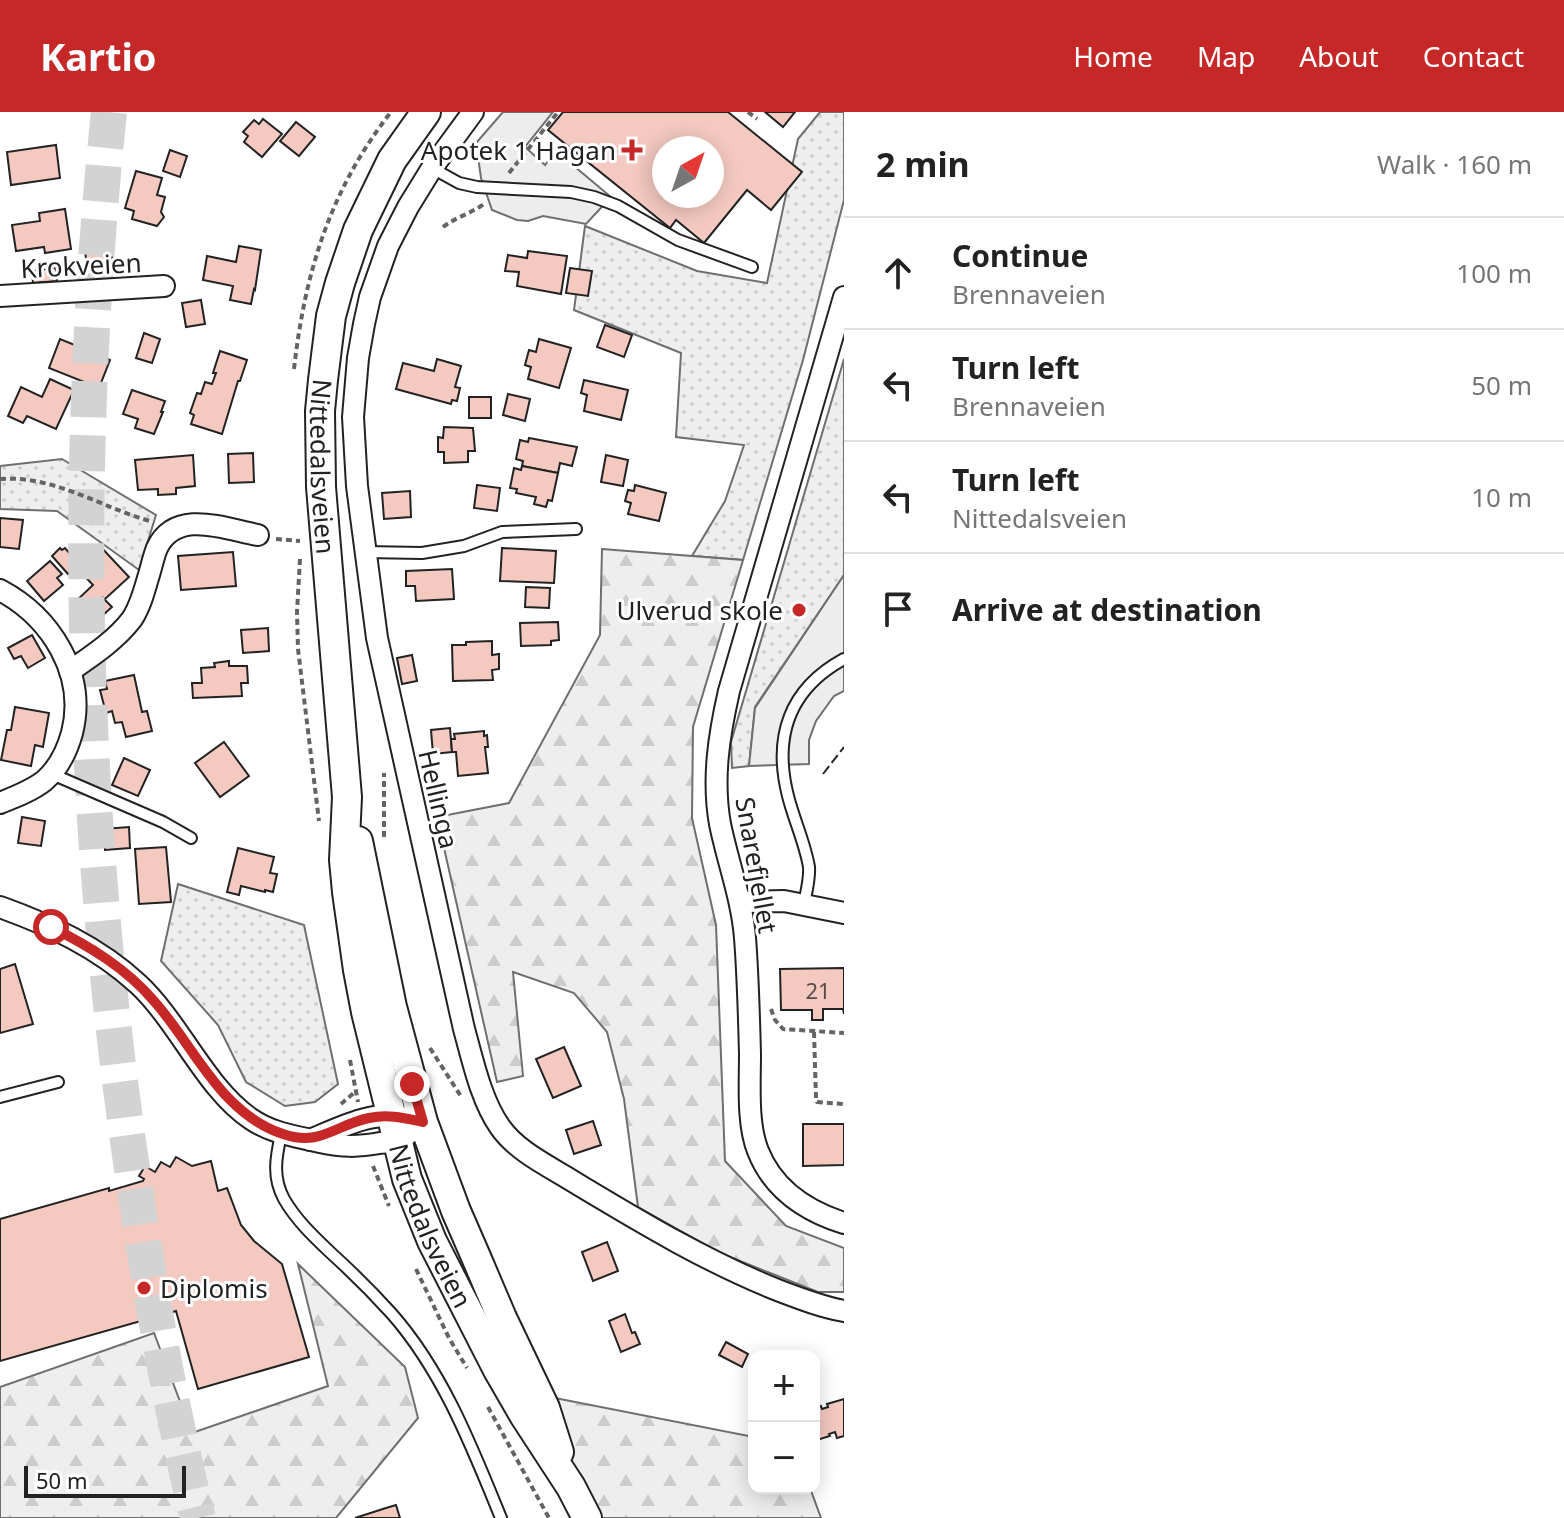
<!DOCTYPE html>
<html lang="en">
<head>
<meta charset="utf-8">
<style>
  body { margin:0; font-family:"Noto Sans",sans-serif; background:#f2f2f2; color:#222 }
  .controls { position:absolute; right:24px; bottom:24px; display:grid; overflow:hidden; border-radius:16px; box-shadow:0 4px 20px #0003 }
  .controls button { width:72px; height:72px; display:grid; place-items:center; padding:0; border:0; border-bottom:2px solid #e0e0e0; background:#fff; color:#222; font:40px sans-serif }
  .compass { position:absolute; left:652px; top:24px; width:72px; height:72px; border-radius:50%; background:#fff; box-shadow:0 4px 20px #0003; rotate:40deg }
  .scale { position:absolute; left:24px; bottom:20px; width:162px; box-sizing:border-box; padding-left:8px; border:4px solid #222; border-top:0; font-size:22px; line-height:28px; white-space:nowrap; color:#222; -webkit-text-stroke:6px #fff; paint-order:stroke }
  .stop { position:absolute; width:24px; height:24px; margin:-18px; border:6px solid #c62828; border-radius:50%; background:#fff }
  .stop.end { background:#c62828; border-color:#fff; box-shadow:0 2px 8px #0008 }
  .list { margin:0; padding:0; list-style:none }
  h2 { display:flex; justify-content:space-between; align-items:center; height:104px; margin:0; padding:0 32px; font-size:34px }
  h2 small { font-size:26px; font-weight:400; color:#767676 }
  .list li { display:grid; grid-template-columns:52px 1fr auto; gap:24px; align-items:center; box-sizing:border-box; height:112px; padding:0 32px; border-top:2px solid #e0e0e0 }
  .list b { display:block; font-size:30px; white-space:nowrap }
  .list p { margin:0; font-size:26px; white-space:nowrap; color:#767676 }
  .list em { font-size:26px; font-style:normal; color:#767676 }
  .icon { flex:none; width:44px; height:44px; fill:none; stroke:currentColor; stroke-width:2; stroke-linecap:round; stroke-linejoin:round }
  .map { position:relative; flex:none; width:844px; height:1406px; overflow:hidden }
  header { display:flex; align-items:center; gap:48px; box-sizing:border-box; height:112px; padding:0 40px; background:#c62828; color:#fff }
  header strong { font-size:38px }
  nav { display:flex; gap:44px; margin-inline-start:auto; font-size:28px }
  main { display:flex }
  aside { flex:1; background:#fff }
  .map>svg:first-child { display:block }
  .grass { fill:url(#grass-dots); stroke:#6f6f6f; stroke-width:2 }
  .forest { fill:url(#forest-firs); stroke:#6f6f6f; stroke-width:2 }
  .parking { fill:#ededed; stroke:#6f6f6f; stroke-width:2 }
  .building { fill:#f3c9c0; stroke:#222; stroke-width:2; fill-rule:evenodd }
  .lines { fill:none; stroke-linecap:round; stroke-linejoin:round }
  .highway-tunnel { stroke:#d3d3d3; stroke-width:36; stroke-dasharray:36 18; stroke-linecap:butt }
  .lane-casing { stroke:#222; stroke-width:14 }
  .street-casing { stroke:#222; stroke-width:24 }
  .secondary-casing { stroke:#222; stroke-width:32 }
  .path { stroke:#646464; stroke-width:4; stroke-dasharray:6 4; stroke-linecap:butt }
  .lane { stroke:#fff; stroke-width:10 }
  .street { stroke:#fff; stroke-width:20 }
  .secondary { stroke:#fff; stroke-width:28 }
  .fence { stroke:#222; stroke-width:2; stroke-dasharray:10 4; stroke-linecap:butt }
  .route { stroke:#c62828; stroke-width:10 }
  .poi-dot { fill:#c62828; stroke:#fff; stroke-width:3 }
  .labels { text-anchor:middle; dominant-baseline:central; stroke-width:6; stroke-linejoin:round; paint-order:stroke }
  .number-label { font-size:22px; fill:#564c4a }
  .poi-label { font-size:26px; fill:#222; stroke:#fff; text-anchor:end }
  .street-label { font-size:26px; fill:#222; stroke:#fff }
</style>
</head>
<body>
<header>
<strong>Kartio</strong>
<nav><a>Home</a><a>Map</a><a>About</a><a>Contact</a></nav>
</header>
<main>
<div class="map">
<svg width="844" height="1406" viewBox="0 0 844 1406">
  <defs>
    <pattern id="grass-dots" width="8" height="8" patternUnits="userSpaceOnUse" patternTransform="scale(2)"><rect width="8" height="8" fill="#eee"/><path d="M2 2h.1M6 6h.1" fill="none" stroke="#ccc" stroke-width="1.8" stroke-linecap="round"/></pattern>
    <pattern id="forest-firs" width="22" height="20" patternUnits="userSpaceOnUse" patternTransform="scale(2)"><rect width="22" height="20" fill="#eee"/><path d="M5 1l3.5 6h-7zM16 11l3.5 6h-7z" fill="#ccc"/></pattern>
  </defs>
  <rect width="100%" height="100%" fill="#fff"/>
  <g class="grass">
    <path d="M820 0H844V88L803 248 743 448 692 444 725 389 744 333 676 325 681 241 574 198 585 114 697 159 767 171 798 27Z"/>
    <path d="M844 247V463L755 595 749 654 732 656 731 630Z"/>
    <path d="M62 347 156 403 139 458 57 399 0 397V354Z"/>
    <path d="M178 772 304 813 338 972 315 990 285 994 246 970 218 913 161 849Z"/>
  </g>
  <g class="forest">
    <path d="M602 437 743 448 693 615 692 706 716 813 725 1049 786 1114 844 1136V1180H818L720 1141 638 1095 624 987 607 920 574 881 513 860 523 964 497 970 437 705 509 691 600 523Z"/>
    <path d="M298 1152 405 1255 418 1306 336 1406H0V1275L154 1221 192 1321 328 1274Z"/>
    <path d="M509 1277 754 1325V1376H810L821 1406H578Z"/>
  </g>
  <g class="parking">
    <path d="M503 0H553L525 35 545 53 556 39 611 85 586 112 543 104 528 109 517 108 492 98 481 66 476 31Z"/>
    <path d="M844 463V579L834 584 816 609 809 628V652L749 654 755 596Z"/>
  </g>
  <g class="building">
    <path d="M563 0H728L802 60 771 98 747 78 704 131 676 108 670 116 548 18ZM664 36H712V84H664Z"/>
    <path d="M765 0H795L783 15Z"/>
    <path d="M263 7 282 22 262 45 244 30 248 24 243 20 254 8 259 12Z"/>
    <path d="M296 10 315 25 299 44 280 29Z"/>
    <path d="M56 33 60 66 11 73 7 40Z"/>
    <path d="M170 38 187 44 180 65 163 59Z"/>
    <path d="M136 59 162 66 157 83 165 85 161 100 164 105 157 114 132 107 134 99 125 96Z"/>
    <path d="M65 97 71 137 45 141 44 135 16 139 12 113 40 109 39 101Z"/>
    <path d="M104 124 105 131H111L113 156 87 159 84 126Z"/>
    <path d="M239 134 261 138 255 178 254 177 251 192 230 188 233 174 203 168 207 144 236 150Z"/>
    <path d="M528 139 567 144 561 182 517 174 519 160 505 159 508 143 527 146Z"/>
    <path d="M56 156 57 169 33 171 32 159Z"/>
    <path d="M570 156 592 159 588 184 566 181Z"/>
    <path d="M201 188 205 212 186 215 182 191Z"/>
    <path d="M605 213 632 223 624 245 597 235Z"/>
    <path d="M84 216 107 225 100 244 110 248 99 276 49 256 60 227 77 234Z"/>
    <path d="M144 221 160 227 152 251 136 246Z"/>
    <path d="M539 227 571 236 559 276 528 267 531 255 525 253 529 238 536 240Z"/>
    <path d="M220 239 247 248 240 269H238L235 279 222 322 191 312 194 303 190 301 197 281 201 282 205 270 212 272 216 261H213Z"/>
    <path d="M437 247 461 254 455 275 460 276 457 289 452 288 451 292 396 277 403 251 434 259Z"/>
    <path d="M50 267 74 278 56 317 27 304 23 311 8 304 21 275 42 285Z"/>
    <path d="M584 268 628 278 621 308 584 299 587 283 581 281Z"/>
    <path d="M132 278 165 289 161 300H163L154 322 135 316 138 307 123 302Z"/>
    <path d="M508 282 530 287 525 309 503 303Z"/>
    <rect x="469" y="285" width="22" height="21"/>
    <path d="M444 315 473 316 475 339H468V350L444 351V340H438V325L443 326Z"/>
    <path d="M529 326 577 335 572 354 560 351 558 361 522 354 523 349 516 347 520 328 528 330Z"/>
    <path d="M253 341 254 370 229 371 228 342Z"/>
    <path d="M193 343 195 374 176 376V382L158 383V377L138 378 135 348Z"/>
    <path d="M606 343 628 348 623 374 601 370Z"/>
    <path d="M522 354 558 361 552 389 548 388 546 395 534 392 536 385 516 381 517 377 510 376 514 356 521 358Z"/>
    <path d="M477 373 500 376 497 399 474 396Z"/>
    <path d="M635 373 666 381 659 409 628 402 631 391 625 389 628 378 634 379Z"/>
    <path d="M410 379 411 405 384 407 382 381Z"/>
    <path d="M0 406 23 408 19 437 0 435Z"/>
    <path d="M99 433 129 465 105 487 102 485 112 495 94 511 75 490 93 473 76 455 68 462 52 444 60 436 62 438 65 436 79 452Z"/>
    <path d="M502 436 556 439 554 471 500 469Z"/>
    <path d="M233 440 236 474 181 478 178 444Z"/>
    <path d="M50 449 62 462 57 466 63 473 44 489 27 469Z"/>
    <path d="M452 457 454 487 416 489 415 474H406V459Z"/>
    <path d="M526 475 550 476 549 496 525 495Z"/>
    <path d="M558 510 559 528 551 529V533L521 534 520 511Z"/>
    <path d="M268 516 269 539 243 541 241 518Z"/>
    <path d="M32 523 45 546 28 556 21 544 14 547 8 536Z"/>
    <path d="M492 529V543L499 542V557L492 558 493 568 453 569 452 533H466V530Z"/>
    <path d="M412 543 417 569 402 572 397 546Z"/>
    <path d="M229 549V554H247L248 571H241L242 584 193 586 192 571H202L201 556 215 555 214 551Z"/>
    <path d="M134 563 142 600 147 599 152 619 126 625 122 610 115 611 112 599 106 601 100 578 107 577 105 569Z"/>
    <path d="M15 595 49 601 43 635 35 633 31 654 1 648 7 618H11Z"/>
    <path d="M450 616 452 640 433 642 431 618Z"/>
    <path d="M484 619V624L487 623 488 635H485L488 661 458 664 456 640H452L451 627H455L454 622Z"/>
    <path d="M224 630 249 664 220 685 195 651Z"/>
    <path d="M124 646 150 658 138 684 112 673Z"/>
    <path d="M22 705 45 709 41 734 18 731Z"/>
    <path d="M129 715 130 736 105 738 104 717Z"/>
    <path d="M166 735 171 790 139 792 135 737Z"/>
    <path d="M238 736 274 745 270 761 277 762 273 780 265 778V780L241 774 239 783 227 780Z"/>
    <path d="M15 852 33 912 0 921V857Z"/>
    <path d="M844 856V902L843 897H823V908H812V898H781L780 857Z"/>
    <path d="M564 935 581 974 553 986 536 947Z"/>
    <path d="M593 1009 601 1033 574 1042 566 1018Z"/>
    <path d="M803 1012H844V1053L803 1054Z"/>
    <path d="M176 1045 192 1054 211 1049 218 1079 227 1076 241 1113 254 1129 282 1152 309 1245 198 1277 176 1199 0 1249V1107L109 1076V1079L143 1069 144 1067 139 1064 145 1054 155 1060 161 1050 170 1055Z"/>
    <path d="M607 1130 618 1159 593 1169 582 1140Z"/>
    <path d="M625 1202 632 1221 635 1220 640 1232 621 1240 609 1209Z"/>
    <path d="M726 1230 748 1242 742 1255 719 1243Z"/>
    <path d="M844 1287V1324L837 1326 835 1320 829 1322 830 1324 814 1329V1296L821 1294 822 1297 828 1295 827 1292Z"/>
    <path d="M396 1393 400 1406H355L386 1396Z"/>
  </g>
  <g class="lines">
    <path class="highway-tunnel" d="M109 0C73 342 80 688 128 1029 146 1155 167 1282 198 1406"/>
    <g class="lane-casing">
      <g id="lane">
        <path d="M432 56 459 71 477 75 571 80 594 85 618 94 678 128 752 155"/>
        <path d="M365 440 422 441 464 434 502 420 576 417"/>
        <path d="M52 662 163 710 191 726"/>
        <path d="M804 792C806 781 810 767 809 755 805 731 794 708 788 684 773 625 789 577 844 547"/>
        <path d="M0 985 58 970"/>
        <path d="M281 1022C276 1045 272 1065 284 1087 296 1108 314 1125 332 1142 353 1161 373 1181 392 1202 443 1260 472 1335 501 1406"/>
      </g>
    </g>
    <g class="street-casing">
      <g id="street">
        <path d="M473 0 432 56 408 95 388 134 370 185 364 212 358 246 353 305 357 374 377 526 464 917C473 949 481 988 500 1015 518 1041 553 1056 579 1073 644 1112 709 1151 780 1179 801 1187 822 1195 844 1199"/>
        <path d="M0 184 164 174"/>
        <path d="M844 185 729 579C719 623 712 667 720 712 728 751 742 787 745 826 748 864 749 903 750 942 750 972 747 1012 758 1039 773 1077 806 1099 844 1111"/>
        <path d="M0 478C51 505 87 562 72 621 67 639 59 656 44 669 31 679 15 685 0 691"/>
        <path d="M70 559C92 544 116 528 132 507 140 495 144 480 148 466 151 457 153 446 157 436 176 396 225 417 258 423"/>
        <path d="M741 790 784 789 844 801"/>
        <path d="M0 795C50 813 98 835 138 872 179 910 206 977 251 1007 273 1022 296 1024 320 1030 343 1035 357 1035 380 1031 386 1030 393 1030 398 1028 407 1024 415 1016 423 1010"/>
        <path d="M310 1028C339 1016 371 999 402 1005"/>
      </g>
    </g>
    <g class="secondary-casing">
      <g id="secondary">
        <path id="s1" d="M426 0 392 48 358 118 340 171 331 204 323 268 320 299 321 375 347 685 344 748 347 780 358 858 366 900 407 1067 432 1129 498 1258 524 1303 571 1375 587 1406"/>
        <path d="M358 729 392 895 423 1010 456 1099 476 1145 502 1206 545 1296 559 1340"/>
      </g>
    </g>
    <g class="path">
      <path d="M748 0 757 7"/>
      <path d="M509 61 558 0"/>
      <path d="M443 115C456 105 470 102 484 92"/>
      <path d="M294 257C305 160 330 78 391 0"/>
      <path d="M0 367C54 363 100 395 150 409"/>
      <path d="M276 427 300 429"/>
      <path d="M300 447 297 500 298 537 319 709"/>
      <path d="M384 725V661"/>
      <path d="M771 897 775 908 783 917 844 921"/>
      <path d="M814 920 816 986 817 990 844 992"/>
      <path d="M430 936 462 986"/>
      <path d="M350 948 358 990"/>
      <path d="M341 992 355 980"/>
      <path d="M373 1054 389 1094"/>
      <path d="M416 1157 449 1226 467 1256"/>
      <path d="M488 1295 549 1406"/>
    </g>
    <use href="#lane" class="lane"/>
    <use href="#street" class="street"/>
    <use href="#secondary" class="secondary"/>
    <path class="fence" d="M823 662 844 635"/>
  </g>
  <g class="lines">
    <path class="route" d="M51 815C89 834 126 856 154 889 195 935 220 1001 283 1022 320 1035 335 1013 369 1006 389 1002 404 1006 423 1010L412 972"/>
  </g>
  <g class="poi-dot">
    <path d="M628 26h8v8h8v8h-8v8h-8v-8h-8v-8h8z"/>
    <circle cx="799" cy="498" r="8"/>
    <circle cx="144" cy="1176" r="8"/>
  </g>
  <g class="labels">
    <g class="number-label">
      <text x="818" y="878">21</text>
    </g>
    <g class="poi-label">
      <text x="616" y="38">Apotek 1 Hagan</text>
      <text x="783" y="498">Ulverud skole</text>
      <text x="160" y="1176" text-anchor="start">Diplomis</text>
    </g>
    <g class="street-label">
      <text transform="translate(81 153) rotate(-3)">Krokveien</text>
      <text stroke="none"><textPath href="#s1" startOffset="378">Nittedalsveien</textPath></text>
      <text transform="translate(439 687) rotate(77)">Hellinga</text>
      <text transform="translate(757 753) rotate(80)">Snarefjellet</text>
      <text stroke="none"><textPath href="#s1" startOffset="1150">Nittedalsveien</textPath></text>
    </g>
  </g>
</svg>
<div class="controls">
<button>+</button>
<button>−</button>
</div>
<svg class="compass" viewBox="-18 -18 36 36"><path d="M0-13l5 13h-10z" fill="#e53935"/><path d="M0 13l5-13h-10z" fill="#767676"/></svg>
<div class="scale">50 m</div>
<div class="stop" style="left:51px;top:815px"></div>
<div class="stop end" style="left:412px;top:972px"></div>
</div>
<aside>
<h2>2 min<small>Walk · 160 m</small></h2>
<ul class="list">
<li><svg class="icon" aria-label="ahead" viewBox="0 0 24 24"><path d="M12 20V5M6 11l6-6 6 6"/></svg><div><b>Continue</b><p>Brennaveien</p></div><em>100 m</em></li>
<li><svg class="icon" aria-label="left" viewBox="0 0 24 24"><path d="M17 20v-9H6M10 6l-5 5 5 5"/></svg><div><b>Turn left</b><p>Brennaveien</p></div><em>50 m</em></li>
<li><svg class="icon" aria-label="left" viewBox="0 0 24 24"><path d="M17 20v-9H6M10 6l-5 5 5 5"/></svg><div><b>Turn left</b><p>Nittedalsveien</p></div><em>10 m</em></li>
<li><svg class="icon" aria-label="arrive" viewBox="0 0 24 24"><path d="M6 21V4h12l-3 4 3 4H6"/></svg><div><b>Arrive at destination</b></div></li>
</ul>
</aside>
</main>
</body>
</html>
